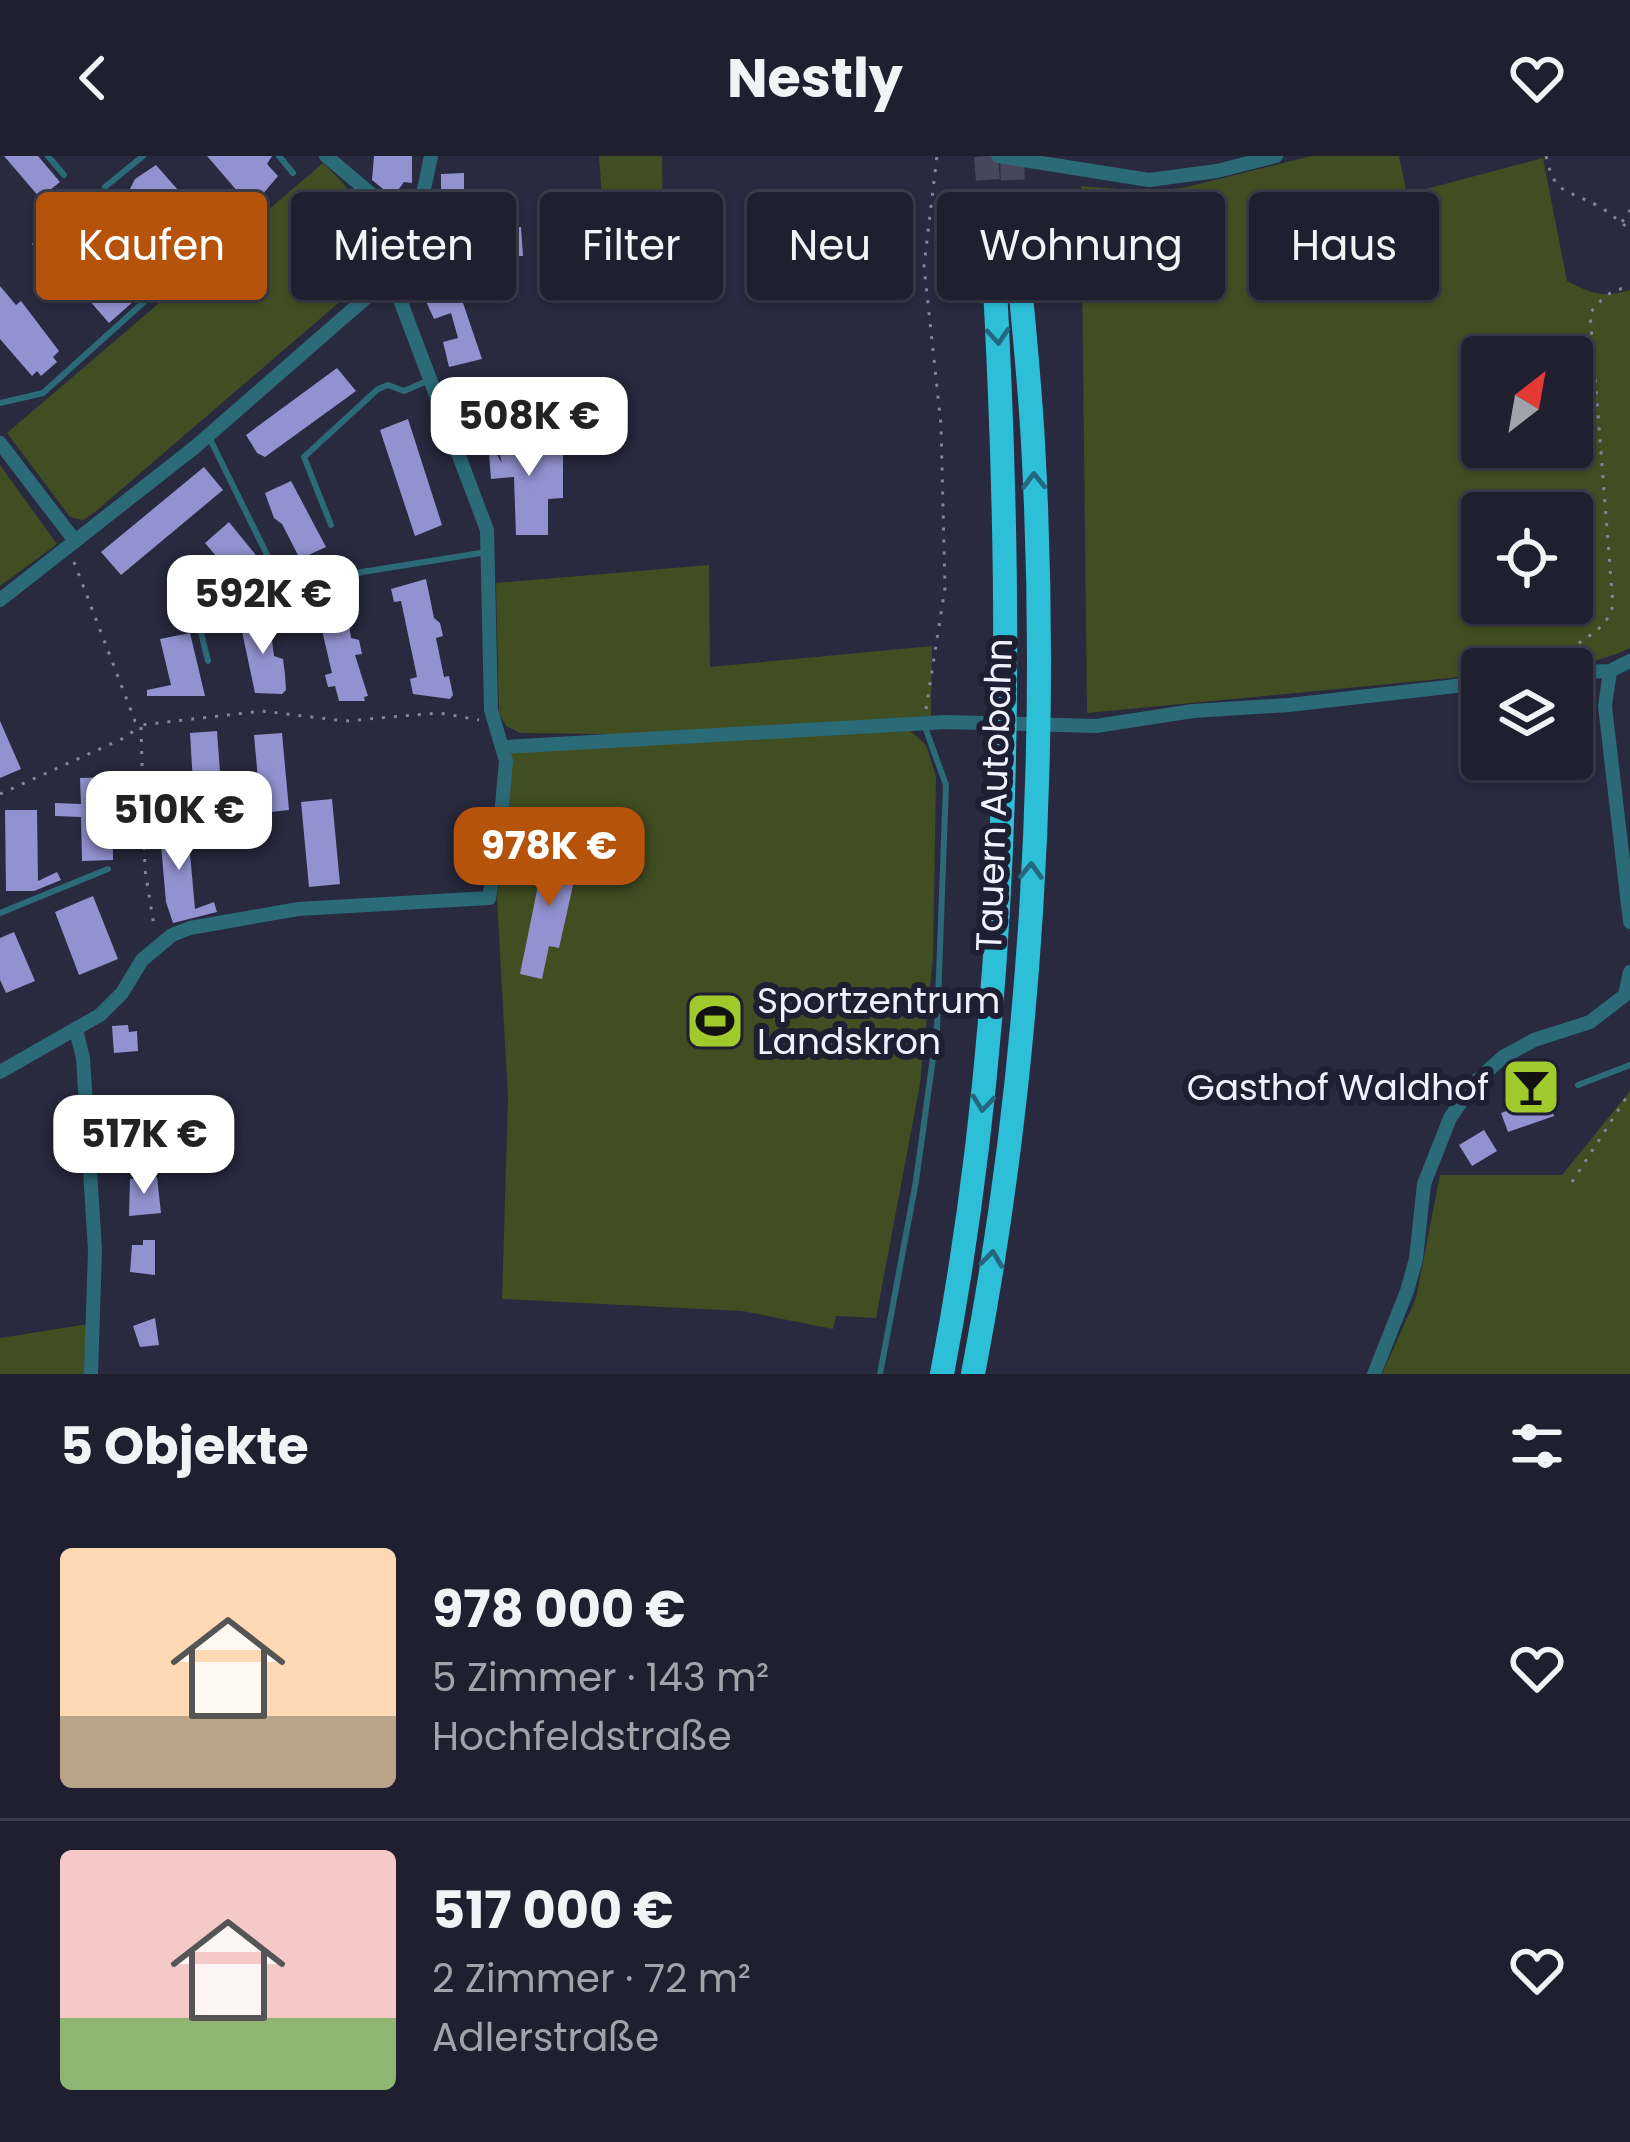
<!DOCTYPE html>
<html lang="de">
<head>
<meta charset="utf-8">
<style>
	body { margin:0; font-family:Poppins,sans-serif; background:#2c2c3b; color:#f1f3f6; height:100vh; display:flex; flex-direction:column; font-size:45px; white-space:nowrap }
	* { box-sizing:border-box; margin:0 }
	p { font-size:39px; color:#a1a2aa }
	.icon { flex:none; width:66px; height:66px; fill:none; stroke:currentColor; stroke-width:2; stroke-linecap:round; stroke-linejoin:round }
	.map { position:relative; height:1218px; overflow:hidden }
	.panel { display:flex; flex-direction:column; background:#1f1f2f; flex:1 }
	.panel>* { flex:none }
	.banner { position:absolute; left:36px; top:36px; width:1560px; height:108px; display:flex; gap:24px }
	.needle { width:78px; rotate:31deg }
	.controls { position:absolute; left:1461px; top:180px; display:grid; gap:24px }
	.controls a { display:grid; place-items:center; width:132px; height:132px; border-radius:12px; background:#1f1f2f; box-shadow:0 3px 9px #0004,0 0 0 3px #3c3d4b; font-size:60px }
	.price { position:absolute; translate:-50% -102px; padding:0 27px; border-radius:24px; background:#fff; color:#222; font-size:39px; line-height:78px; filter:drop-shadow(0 3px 6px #0008) }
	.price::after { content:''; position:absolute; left:50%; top:72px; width:36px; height:27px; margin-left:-18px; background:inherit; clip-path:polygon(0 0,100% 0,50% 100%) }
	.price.selected { background:#b45309; color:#fff }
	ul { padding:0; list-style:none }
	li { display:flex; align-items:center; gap:36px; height:300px; padding:0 60px }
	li+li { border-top:3px solid #3c3d4b }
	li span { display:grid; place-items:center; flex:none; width:336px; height:240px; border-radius:12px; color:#555 }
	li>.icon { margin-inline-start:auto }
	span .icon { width:144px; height:144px; fill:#fffc; stroke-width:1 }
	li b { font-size:51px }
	h2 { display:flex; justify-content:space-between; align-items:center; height:144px; padding:0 60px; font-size:51px }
	.tag { padding:0 42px; border-radius:12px; background:#1f1f2f; box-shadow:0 3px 9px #0004,0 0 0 3px #3c3d4b; font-size:42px; line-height:108px }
	.tag.selected { background:#b45309; color:#fff }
	header { display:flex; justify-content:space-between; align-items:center; height:156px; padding:0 60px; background:#1f1f2f; font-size:54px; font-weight:700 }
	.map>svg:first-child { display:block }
	.green { fill:#414e22; fill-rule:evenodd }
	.building { fill:#9292d0 }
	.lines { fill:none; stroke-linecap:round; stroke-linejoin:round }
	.motorway-tunnel { stroke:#47475c; stroke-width:24; stroke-dasharray:24 12; stroke-linecap:butt }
	.path { stroke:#848596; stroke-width:3; stroke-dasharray:3 9; stroke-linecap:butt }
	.service { stroke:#2b6b78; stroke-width:6 }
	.minor { stroke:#2b6b78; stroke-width:14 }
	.motorway { stroke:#2dbed8; stroke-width:24 }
	.oneway { stroke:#25677e }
	.labels { text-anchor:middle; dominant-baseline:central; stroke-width:12; stroke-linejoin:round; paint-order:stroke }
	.street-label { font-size:36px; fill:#f1f2fe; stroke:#1f1f34 }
	.poi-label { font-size:36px; fill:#f1f2fe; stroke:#1f1f34; text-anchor:start }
</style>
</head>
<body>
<header><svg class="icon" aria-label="back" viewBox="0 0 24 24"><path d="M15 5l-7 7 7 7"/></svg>Nestly<svg class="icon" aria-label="heart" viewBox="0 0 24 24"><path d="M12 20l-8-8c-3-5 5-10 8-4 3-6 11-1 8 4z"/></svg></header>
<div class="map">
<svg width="1630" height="1218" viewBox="0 0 1630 1218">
	<rect width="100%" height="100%" fill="#29293f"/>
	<path class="green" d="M 599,0 L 662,0 L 663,110 L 607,109 Z
		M 1311,0 L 1399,0 L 1407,38 L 1543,2 L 1567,125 C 1592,138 1603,142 1630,134 L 1630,492 C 1584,514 1532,513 1482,513 L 1482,519 L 1087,557 L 1081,30 L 1144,35 L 1183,32 ZM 1482,201 L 1572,201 L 1572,291 L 1482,291 ZM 1482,357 L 1572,357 L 1572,447 L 1482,447 Z
		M 323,7 C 357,39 375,66 377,114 L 95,356 L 83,364 L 70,361 L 7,277 Z
		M 0,309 L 57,388 L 0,430 Z
		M 709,409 L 710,511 L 932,490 L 931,560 L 682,579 L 520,577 L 506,570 L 499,557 L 496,427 Z
		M 908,573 L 926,589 L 936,621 L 933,801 L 920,928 L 876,1162 L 836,1160 L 833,1173 L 742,1155 L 502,1143 L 508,942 L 497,743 L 512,591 Z
		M 1630,935 L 1630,1218 L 1382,1218 L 1416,1142 L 1440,1019 L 1562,1019 Z
		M 88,1168 L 85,1218 L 0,1218 L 0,1182 Z"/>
	<path class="building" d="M 4,0 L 38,0 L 60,26 L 40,42 Z
		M 207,0 L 272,0 L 267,8 L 278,20 L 262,39 L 245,44 Z
		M 374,0 L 412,0 L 412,27 L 404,26 L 393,41 L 372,24 Z
		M 156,9 L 215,76 L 206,83 L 208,86 L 187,101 L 181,101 L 127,39 L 135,23 Z
		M 464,17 L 464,42 L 441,43 L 441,18 Z
		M 585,36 L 585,56 L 579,56 L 582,101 L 553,104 L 553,41 L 563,41 L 562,37 Z
		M 65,59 L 111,110 L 115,106 L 143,137 L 109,167 L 67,119 L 62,123 L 32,88 Z
		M 521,71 L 523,100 L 503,100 L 502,72 Z
		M 428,73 L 452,73 L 452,78 L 458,78 L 458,99 L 427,99 Z
		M 440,122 L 449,146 L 461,141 L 482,203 L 449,211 L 443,186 L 458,182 L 451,157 L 434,163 L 424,141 L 427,139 L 423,128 Z
		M 0,130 L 16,149 L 21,145 L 59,195 L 53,201 L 57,206 L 41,220 L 37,215 L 32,220 L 0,183 Z
		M 337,212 L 356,235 L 265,301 L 257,297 L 246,279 Z
		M 521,261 L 526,295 L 563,293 L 563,342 L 548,343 L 548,379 L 516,379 L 514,321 L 491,323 L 488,284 L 502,307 L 499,296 L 509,295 L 504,263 Z
		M 408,263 L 442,369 L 415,380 L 380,274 Z
		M 204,311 L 223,334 L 121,419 L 101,396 Z
		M 291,325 L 326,391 L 300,403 L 282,368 L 274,362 L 265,337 Z
		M 229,366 L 263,408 L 240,428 L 205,387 Z
		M 426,423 L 434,462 L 440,467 L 443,480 L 436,482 L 444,521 L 449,520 L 453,539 L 450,543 L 413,538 L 410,523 L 417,521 L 401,445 L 394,446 L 391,433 Z
		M 345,442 L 351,482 L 359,484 L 362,498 L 355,499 L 368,540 L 364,541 L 365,545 L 339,545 L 335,530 L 328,531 L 325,519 L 332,517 L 316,449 Z
		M 269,460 L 274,500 L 283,503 L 285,518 L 286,534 L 282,538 L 255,537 L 240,466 Z
		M 190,477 L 205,540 L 147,540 L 147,534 L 171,529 L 160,483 Z
		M 0,565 L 21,613 L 0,622 Z
		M 217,575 L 223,657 L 195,660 L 190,577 Z
		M 282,577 L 289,654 L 261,657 L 254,579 Z
		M 112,621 L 113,704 L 82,705 L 81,661 L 55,660 L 55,647 L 81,648 L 80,622 Z
		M 332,643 L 340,728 L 309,731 L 301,646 Z
		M 5,654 L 37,654 L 38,725 L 57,716 L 61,724 L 34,735 L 6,735 Z
		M 187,664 L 195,753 L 214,746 L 217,756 L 173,767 L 166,746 L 159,666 Z
		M 546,690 L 580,698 L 559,792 L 549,790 L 542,823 L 520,818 Z
		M 93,740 L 118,803 L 79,819 L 55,756 Z
		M 14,776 L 35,825 L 6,837 L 0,824 L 0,782 Z
		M 128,869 L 129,876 L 137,875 L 138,895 L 114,897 L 112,870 Z
		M 1535,905 L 1554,960 L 1508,976 L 1501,957 L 1523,949 L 1511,914 Z
		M 151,959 L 157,981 L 136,986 L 131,963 Z
		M 1484,974 L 1497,995 L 1472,1010 L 1459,989 Z
		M 157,1021 L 161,1057 L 129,1060 L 130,1023 Z
		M 143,1084 L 155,1084 L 155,1119 L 130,1116 L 132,1089 L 143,1089 Z
		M 155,1162 L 159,1189 L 140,1191 L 133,1170 Z"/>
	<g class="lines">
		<path class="motorway-tunnel" d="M 986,0 L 991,63
			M 1012,0 L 1014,61"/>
		<path class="path" d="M 1546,0 C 1555,41 1567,32 1598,50 C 1610,56 1619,66 1630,73
			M 1622,66 L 1630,54
			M 74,406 L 135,565 L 141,569 L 262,555 L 345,565 L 439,557 L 479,564
			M 1554,513 C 1568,484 1605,482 1613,449 L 1590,157 L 1606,139 L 1630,129
			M 926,553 L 945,432 L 941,269 L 924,110 L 937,0
			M 141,571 L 145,714 L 154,770
			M 0,638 L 124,582 L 139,571
			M 1572,1026 L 1630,936"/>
		<path class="service" d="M 48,0 L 64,19
			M 279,0 L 293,17
			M 105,31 L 143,0
			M 0,247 L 43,237 L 155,136 L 154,129 L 83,49
			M 210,283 L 275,415
			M 331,369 L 304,301 L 378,233 L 388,229 L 404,235 L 427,225
			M 208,505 L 199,468 L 207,457 L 362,416 L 487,396
			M 0,757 L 108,713
			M 1578,929 L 1630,909
			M 880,1218 L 916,1025 L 937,873 L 946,629 L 925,571"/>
		<path class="minor" d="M 998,0 L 1149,24 L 1217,15 L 1276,0
			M 0,287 L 75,385
			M 0,444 L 195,291 L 391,120 C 415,83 422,43 431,0
			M 1630,505 L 1610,515 L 1605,550 L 1630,766
			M 1572,516 L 1610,515
			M 505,591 L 946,566 L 1096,570 L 1193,555 L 1289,549 L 1482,527
			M 76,874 L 83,902 L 95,1094 L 91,1218
			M 0,916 L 100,859 L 122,837 L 142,804 L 172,779 L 190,772 L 298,753 L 489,742 L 499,683 L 506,605 L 491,554 L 487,374 L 391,120 L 389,53 L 326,0
			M 1374,1218 L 1407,1135 L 1416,1103 L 1424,1028 L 1450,962 L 1474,927 L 1503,901 L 1534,884 L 1590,866 L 1625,839 L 1630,816"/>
		<path class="motorway" d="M 942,1218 C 1015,837 1015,450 991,63
			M 973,1218 C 1031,917 1050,593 1033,287 C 1029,212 1020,136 1014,61"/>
	</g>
	<defs><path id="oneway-chevron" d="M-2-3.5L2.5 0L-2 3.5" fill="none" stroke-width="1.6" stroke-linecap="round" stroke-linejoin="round" transform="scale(3)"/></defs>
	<g class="oneway">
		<use href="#oneway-chevron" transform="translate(998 180) rotate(86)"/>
		<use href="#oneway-chevron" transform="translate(1034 325) rotate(-91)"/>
		<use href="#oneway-chevron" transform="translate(1031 715) rotate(-88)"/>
		<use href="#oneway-chevron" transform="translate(983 947) rotate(96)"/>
		<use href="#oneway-chevron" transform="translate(992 1103) rotate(-83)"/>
	</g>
	<defs>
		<g id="stadium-square" transform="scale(3)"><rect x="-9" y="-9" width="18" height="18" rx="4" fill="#a0c92b" stroke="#1f1f34"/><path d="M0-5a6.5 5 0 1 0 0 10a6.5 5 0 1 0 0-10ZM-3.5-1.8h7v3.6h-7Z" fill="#111"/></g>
		<g id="bar-square" transform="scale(3)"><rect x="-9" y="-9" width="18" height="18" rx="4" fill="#a0c92b" stroke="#1f1f34"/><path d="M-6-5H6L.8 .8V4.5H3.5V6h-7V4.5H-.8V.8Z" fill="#111"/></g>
	</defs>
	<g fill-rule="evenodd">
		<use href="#stadium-square" x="715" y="865"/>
		<use href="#bar-square" x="1531" y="931"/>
	</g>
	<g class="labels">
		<g class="street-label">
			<text transform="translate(994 639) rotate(-88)">Tauern Autobahn</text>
		</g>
		<g class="poi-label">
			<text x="757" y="844">Sportzentrum<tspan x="757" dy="41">Landskron</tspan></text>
			<text x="1489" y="931" text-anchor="end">Gasthof Waldhof</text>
		</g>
	</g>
</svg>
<div class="controls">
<a><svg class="needle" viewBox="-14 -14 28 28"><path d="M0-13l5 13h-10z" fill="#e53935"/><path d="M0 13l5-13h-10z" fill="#a1a2aa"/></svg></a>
<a><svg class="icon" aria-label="locate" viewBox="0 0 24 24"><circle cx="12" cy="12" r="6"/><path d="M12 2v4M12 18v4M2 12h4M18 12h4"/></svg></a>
<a><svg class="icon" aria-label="layers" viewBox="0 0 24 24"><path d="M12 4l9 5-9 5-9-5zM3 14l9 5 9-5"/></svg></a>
</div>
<b class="price" style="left:529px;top:323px">508K €</b>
<b class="price" style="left:263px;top:501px">592K €</b>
<b class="price" style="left:179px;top:717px">510K €</b>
<b class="price selected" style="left:549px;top:753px">978K €</b>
<b class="price" style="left:144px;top:1041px">517K €</b>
<div class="banner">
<a class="tag selected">Kaufen</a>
<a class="tag">Mieten</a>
<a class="tag">Filter</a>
<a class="tag">Neu</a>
<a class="tag">Wohnung</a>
<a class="tag">Haus</a>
</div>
</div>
<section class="panel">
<h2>5 Objekte<svg class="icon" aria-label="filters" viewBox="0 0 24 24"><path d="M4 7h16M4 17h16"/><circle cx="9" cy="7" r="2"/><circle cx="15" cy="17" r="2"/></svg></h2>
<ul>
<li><span style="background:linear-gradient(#ffd9b3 70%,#b9a48a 0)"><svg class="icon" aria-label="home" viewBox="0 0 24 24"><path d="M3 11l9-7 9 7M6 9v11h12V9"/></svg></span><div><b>978 000 €</b><p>5 Zimmer · 143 m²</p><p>Hochfeldstraße</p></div><svg class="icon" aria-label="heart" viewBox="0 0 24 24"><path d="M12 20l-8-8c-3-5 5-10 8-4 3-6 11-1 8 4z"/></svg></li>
<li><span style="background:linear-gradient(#f6c9c9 70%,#8fb573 0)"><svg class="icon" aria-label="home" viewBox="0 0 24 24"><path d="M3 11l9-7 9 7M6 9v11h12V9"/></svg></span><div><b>517 000 €</b><p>2 Zimmer · 72 m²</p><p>Adlerstraße</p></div><svg class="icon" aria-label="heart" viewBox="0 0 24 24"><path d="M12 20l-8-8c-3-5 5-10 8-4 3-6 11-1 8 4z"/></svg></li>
</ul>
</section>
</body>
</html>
